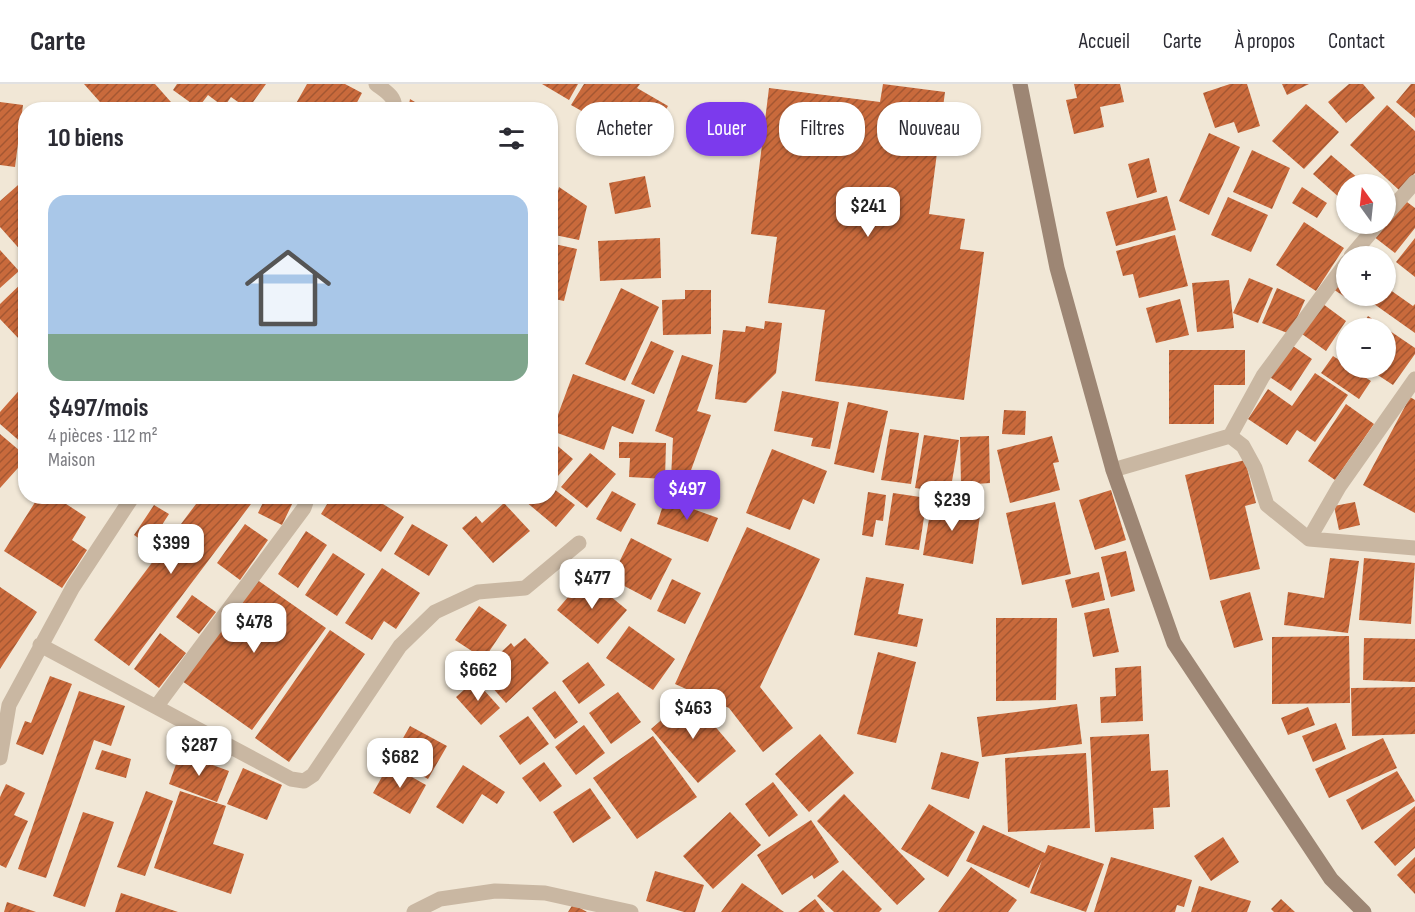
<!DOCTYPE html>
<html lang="fr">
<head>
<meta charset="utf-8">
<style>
	body { margin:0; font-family:"Sofia Sans Condensed",sans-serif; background:#f2f2f3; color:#2b2b33; height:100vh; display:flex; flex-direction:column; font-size:22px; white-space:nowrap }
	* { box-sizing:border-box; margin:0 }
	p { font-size:20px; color:#7c7c81 }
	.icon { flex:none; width:33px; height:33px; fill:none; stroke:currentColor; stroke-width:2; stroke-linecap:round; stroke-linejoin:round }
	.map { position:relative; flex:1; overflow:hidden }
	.drawer { position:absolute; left:18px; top:18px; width:540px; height:402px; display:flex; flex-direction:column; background:#fff; border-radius:24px; box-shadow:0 2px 4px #0004 }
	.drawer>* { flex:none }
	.hud { position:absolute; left:576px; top:18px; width:570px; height:54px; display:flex; gap:12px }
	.needle { width:39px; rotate:345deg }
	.buttons { position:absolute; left:1336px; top:90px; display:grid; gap:12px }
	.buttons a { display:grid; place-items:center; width:60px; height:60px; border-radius:50%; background:#fff; box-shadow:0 2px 4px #0004; font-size:30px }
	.price { position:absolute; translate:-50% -51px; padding:0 14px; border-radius:12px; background:#fff; color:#222; font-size:20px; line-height:39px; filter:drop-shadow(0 2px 3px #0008) }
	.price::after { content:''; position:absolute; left:50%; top:36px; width:18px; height:14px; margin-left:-9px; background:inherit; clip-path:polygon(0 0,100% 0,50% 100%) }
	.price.on { background:#7c3aed; color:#fff }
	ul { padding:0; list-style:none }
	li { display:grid; align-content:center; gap:12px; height:318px; padding:0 30px }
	li span { display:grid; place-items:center; height:186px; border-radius:18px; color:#555 }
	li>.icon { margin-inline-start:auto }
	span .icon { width:108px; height:108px; fill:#fffc; stroke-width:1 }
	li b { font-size:26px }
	h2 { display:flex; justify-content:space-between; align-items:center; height:72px; padding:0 30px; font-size:26px }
	.chip { padding:0 21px; border-radius:24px; background:#fff; box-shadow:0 2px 4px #0004; font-size:21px; line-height:54px }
	.chip.on { background:#7c3aed; color:#fff }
	header { display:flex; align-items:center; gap:36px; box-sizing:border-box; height:84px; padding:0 30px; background:#fff; border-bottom:2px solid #e1e1e2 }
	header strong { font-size:28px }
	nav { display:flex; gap:33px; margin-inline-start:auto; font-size:21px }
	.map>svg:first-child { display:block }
	.building { fill:url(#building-hatch) }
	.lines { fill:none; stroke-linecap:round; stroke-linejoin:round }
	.street { stroke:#c9b7a2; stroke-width:15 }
	.secondary { stroke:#9d8674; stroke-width:15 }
</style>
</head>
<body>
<header>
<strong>Carte</strong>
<nav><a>Accueil</a><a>Carte</a><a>À propos</a><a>Contact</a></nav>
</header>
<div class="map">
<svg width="1415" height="828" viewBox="0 0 1415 828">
	<defs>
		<pattern id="building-hatch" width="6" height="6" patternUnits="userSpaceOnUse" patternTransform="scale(1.5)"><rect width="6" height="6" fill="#c96a3c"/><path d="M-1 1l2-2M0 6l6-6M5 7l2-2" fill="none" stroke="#a45732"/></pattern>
	</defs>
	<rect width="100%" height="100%" fill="#f1e7d6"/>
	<path class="building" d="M 84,0 L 155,0 L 178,26 L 107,26 Z
		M 177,0 L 266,0 L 248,25 L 231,13 L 224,23 L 208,11 L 198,24 L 173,6 Z
		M 307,0 L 345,0 L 362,9 L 353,26 L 298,26 L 294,23 Z
		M 542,0 L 578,0 L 569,16 Z
		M 584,0 L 640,0 L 637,4 L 668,22 L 642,66 L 622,55 L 624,51 L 571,21 Z
		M 883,0 L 945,8 L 929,130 L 965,135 L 960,165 L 984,168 L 964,316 L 815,297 L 825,226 L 768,219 L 777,153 L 751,150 L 769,4 L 880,18 Z
		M 1074,0 L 1120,0 L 1124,18 L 1100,23 L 1104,43 L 1074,50 L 1066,16 L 1077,14 Z
		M 1230,0 L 1247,0 L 1260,42 L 1238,49 L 1234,38 L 1215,44 L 1203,9 Z
		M 1282,0 L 1309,0 L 1287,11 Z
		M 1349,0 L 1363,0 L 1375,14 L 1346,39 L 1328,18 Z
		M 1411,0 L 1415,0 L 1415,34 L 1396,18 Z
		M 410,15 L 428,26 L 408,26 Z
		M 0,18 L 23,21 L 15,83 L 0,81 Z
		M 1306,20 L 1339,48 L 1304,85 L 1272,57 Z
		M 1387,21 L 1415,47 L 1415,89 L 1399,106 L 1350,61 Z
		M 1209,49 L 1240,63 L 1209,131 L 1179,117 Z
		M 1252,66 L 1290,84 L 1272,125 L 1233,108 Z
		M 1331,71 L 1359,95 L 1354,100 L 1347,100 L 1347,108 L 1341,115 L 1313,90 Z
		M 1149,74 L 1157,108 L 1137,114 L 1128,80 Z
		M 645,92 L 651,123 L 615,130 L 609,99 Z
		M 26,94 L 26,168 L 24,170 L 0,143 L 0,117 Z
		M 559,103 L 587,122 L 579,156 L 550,150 L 550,138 Z
		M 1302,103 L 1327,119 L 1317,134 L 1292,119 Z
		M 1167,112 L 1176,146 L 1116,162 L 1106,128 Z
		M 1228,113 L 1268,131 L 1251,168 L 1211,151 Z
		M 1403,115 L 1415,124 L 1415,144 L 1395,169 L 1373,152 L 1383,140 L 1386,140 L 1386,136 Z
		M 1304,138 L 1344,164 L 1316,207 L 1276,181 Z
		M 1175,151 L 1188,202 L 1139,214 L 1133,190 L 1123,192 L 1116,167 Z
		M 660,154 L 661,194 L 600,197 L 598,157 Z
		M 1415,154 L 1415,193 L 1396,178 Z
		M 550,159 L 577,165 L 564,217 L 550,214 Z
		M 0,166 L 19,187 L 0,204 Z
		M 1347,187 L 1347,212 L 1355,212 L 1351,217 L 1333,205 Z
		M 1249,194 L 1273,204 L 1258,239 L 1233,229 Z
		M 26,195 L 26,248 L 19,255 L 0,235 L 0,220 Z
		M 1229,196 L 1234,244 L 1197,248 L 1192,199 Z
		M 1386,203 L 1413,222 L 1415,220 L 1415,249 L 1367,215 L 1369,212 L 1386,212 Z
		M 621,204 L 659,223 L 625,297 L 585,280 Z
		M 1277,204 L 1305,216 L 1290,250 L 1262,239 Z
		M 685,206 L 711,206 L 711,250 L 663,251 L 662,216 L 685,215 Z
		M 1180,215 L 1189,251 L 1156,259 L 1146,224 Z
		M 1323,220 L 1346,237 L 1326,267 L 1302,250 Z
		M 1368,232 L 1415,264 L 1415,270 L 1393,301 L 1367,284 L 1386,284 L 1386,244 L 1360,244 Z
		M 765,237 L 782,239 L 776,289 L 746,319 L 715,315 L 723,246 L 745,248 L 746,242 L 764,245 Z
		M 651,257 L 674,267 L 654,310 L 631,300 Z
		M 1290,260 L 1312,275 L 1291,307 L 1268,292 Z
		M 1169,266 L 1245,266 L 1245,301 L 1214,301 L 1214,340 L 1169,340 Z
		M 682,271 L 713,281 L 697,327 L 711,331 L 686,400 L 671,394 L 673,354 L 655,347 Z
		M 1333,272 L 1347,281 L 1347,284 L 1350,284 L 1371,297 L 1359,315 L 1321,289 Z
		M 1315,289 L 1348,311 L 1315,358 L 1297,346 L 1287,361 L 1248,335 L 1268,305 L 1292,322 Z
		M 573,290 L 645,316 L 633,350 L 612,342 L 604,366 L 552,347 Z
		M 24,301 L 26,303 L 26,358 L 23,360 L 0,340 L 0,328 Z
		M 782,307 L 839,318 L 830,365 L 811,362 L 813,354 L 774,347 Z
		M 1410,313 L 1415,316 L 1415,429 L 1363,401 Z
		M 848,318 L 888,327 L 874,389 L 834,380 Z
		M 1346,320 L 1374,340 L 1335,396 L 1308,377 Z
		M 1004,326 L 1026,327 L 1025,351 L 1002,350 Z
		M 890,345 L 919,349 L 911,400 L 881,396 Z
		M 0,350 L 26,372 L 26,375 L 0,404 Z
		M 924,351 L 959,356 L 950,409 L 915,404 Z
		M 989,352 L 990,399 L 961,401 L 960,353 Z
		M 1052,352 L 1059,378 L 1053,379 L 1060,406 L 1010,419 L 997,366 Z
		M 553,358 L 573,375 L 550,401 L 550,361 Z
		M 619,358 L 666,359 L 665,395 L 629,393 L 630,374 L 619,374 Z
		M 772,365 L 827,387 L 814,420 L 803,415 L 790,446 L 746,429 Z
		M 590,369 L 616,390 L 587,424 L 561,403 Z
		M 1245,376 L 1256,419 L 1245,422 L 1260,485 L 1210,496 L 1185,391 Z
		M 550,402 L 575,421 L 556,443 L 519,412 L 550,412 Z
		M 1111,406 L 1126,456 L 1095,466 L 1079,416 Z
		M 612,407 L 636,420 L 621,448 L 596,435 Z
		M 868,408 L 886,411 L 883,437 L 876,436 L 873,453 L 862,451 Z
		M 893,409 L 927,414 L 919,466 L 885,461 Z
		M 39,412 L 54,412 L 86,433 L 72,456 L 87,466 L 62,504 L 4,467 Z
		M 202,412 L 257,412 L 129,582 L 94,556 Z
		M 266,412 L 296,412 L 282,441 L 258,429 Z
		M 332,412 L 370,412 L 404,433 L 381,468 L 321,430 Z
		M 665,415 L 718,434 L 708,458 L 657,440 Z
		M 932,417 L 981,425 L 973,480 L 923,471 Z
		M 1055,418 L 1071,490 L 1022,501 L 1006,429 Z
		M 1355,418 L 1360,441 L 1339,446 L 1334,422 Z
		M 504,419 L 530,447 L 493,479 L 462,444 L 476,432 L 482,439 Z
		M 154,421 L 169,430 L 149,461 L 134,451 Z
		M 245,440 L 268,456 L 240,496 L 217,479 Z
		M 412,440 L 448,461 L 429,492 L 394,470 Z
		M 747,443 L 820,475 L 760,603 L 793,644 L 763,668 L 729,624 L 675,600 Z
		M 306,447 L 327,461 L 298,504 L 278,490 Z
		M 631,454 L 672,475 L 651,516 L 611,495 Z
		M 1126,467 L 1135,507 L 1111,513 L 1101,473 Z
		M 333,469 L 365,490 L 337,532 L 305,511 Z
		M 1330,474 L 1359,477 L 1348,549 L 1284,541 L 1288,508 L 1324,514 Z
		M 1364,474 L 1415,479 L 1411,540 L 1359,536 Z
		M 382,484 L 420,509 L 396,545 L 384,537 L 372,556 L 345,539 Z
		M 1099,488 L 1105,516 L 1072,524 L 1065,496 Z
		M 586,492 L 627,526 L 598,560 L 557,526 Z
		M 866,493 L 904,500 L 898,530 L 923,535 L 917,563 L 854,551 Z
		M 256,495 L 326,544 L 252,646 L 182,597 Z
		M 672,495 L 701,509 L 685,540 L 657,527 Z
		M 0,503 L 37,528 L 0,585 Z
		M 1250,508 L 1263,556 L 1234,564 L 1220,517 Z
		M 192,511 L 216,528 L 199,550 L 176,533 Z
		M 479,522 L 507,541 L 484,575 L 455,556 Z
		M 1109,524 L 1119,568 L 1093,573 L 1084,529 Z
		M 996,534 L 1057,534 L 1056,616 L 996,617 Z
		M 629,542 L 675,575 L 653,606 L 606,574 Z
		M 330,546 L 365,570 L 289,678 L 255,654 Z
		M 160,549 L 186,569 L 159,604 L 134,585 Z
		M 1349,552 L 1350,619 L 1272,620 L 1272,553 Z
		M 525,554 L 549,579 L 506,619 L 482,592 L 494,582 L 490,578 L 511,559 L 514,563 Z
		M 1364,554 L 1415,555 L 1415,598 L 1363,596 Z
		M 878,568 L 916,578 L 896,659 L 857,650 Z
		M 588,578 L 605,601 L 579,620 L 562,597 Z
		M 1141,582 L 1143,637 L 1101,639 L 1100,613 L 1116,612 L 1115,584 Z
		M 50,592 L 72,600 L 43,671 L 16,660 L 25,637 L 31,639 Z
		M 475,596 L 500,624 L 481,641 L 456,613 Z
		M 1415,603 L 1415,650 L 1352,652 L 1351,604 Z
		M 79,607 L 125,622 L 111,662 L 94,656 L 46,794 L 18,785 Z
		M 555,607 L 578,638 L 555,655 L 532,624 Z
		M 618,608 L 641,638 L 611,660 L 589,629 Z
		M 689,612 L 736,667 L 698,699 L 651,645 Z
		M 1077,620 L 1082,660 L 982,673 L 977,633 Z
		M 1308,623 L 1315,641 L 1288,651 L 1281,634 Z
		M 528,632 L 549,660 L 520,681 L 499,652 Z
		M 1336,639 L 1346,665 L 1313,678 L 1302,652 Z
		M 584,641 L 605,669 L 576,691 L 555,663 Z
		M 410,642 L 447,662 L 428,695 L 391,675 Z
		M 820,650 L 854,689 L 809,728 L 775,690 Z
		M 1149,650 L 1151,687 L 1168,686 L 1170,723 L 1153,724 L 1154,745 L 1095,748 L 1090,653 Z
		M 653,652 L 697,713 L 637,755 L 593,694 Z
		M 1383,654 L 1397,684 L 1329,714 L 1315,685 Z
		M 102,666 L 131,675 L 126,694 L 95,685 Z
		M 941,668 L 979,678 L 969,715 L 931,705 Z
		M 180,669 L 229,687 L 217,718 L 169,700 Z
		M 1086,669 L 1090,744 L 1008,748 L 1005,674 Z
		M 544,678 L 562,702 L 540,718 L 522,694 Z
		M 389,680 L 426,701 L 410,730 L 373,709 Z
		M 463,681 L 505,708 L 497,720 L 482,710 L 463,740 L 436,723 Z
		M 243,684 L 282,701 L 267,736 L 227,720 Z
		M 1397,687 L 1415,717 L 1362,746 L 1346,716 Z
		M 773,698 L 798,731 L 769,753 L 745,720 Z
		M 6,700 L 25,709 L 14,731 L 28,737 L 6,784 L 0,781 L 0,713 Z
		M 590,704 L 611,734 L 573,759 L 553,728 Z
		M 146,707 L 173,717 L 145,792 L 117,783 Z
		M 180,707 L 226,722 L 213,760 L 244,770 L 231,810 L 154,784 Z
		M 844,710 L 925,795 L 897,821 L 817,737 Z
		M 929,720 L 975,748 L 948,793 L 901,765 Z
		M 1415,722 L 1415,764 L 1395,782 L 1374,758 Z
		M 83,728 L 114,738 L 85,823 L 53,812 Z
		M 730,728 L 761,761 L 713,805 L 683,772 Z
		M 811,736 L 839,778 L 814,795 L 812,791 L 782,811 L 757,771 Z
		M 983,741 L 1045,769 L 1048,761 L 1104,780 L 1086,828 L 1030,809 L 1042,776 L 1029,804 L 966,777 Z
		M 1223,753 L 1239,778 L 1211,797 L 1194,772 Z
		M 1111,773 L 1192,796 L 1184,823 L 1177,821 L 1175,828 L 1094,828 Z
		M 1415,773 L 1415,810 L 1397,791 Z
		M 971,783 L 1017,816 L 1008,828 L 938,828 Z
		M 843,786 L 882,825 L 879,828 L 834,828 L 817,812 Z
		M 655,787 L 704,801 L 695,828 L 684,828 L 646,817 Z
		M 742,799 L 784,828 L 721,828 Z
		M 1199,802 L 1251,817 L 1247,828 L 1191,828 Z
		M 121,809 L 178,828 L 115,828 Z
		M 815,815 L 825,828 L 798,828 Z
		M 1281,815 L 1295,828 L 1274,828 L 1271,825 Z
		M 7,818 L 36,828 L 4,828 Z
		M 573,820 L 587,828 L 568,828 Z"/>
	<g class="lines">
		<path class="street" d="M 376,0 C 385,7 397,13 394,26
			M 1386,131 L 1415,98
			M 1351,172 L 1378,140
			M 1230,352 L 1263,292 L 1347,178
			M 1113,386 L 1230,352 L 1243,362 L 1255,384 L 1267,421 L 1309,455 L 1415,464
			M 1309,455 L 1339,403 L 1415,295
			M 40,561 L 291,695 L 304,697 L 313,691 L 400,562 L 435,528 L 478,508 L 525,504 L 579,459
			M 156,623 L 304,424 L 308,412
			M 0,674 L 9,621 L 73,503 L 133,412
			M 414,828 L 440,815 L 495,807 L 545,809 L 631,828"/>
		<path class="secondary" d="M 1020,0 L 1057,184 L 1113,386 L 1174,559 L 1331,795 L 1364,828"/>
	</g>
</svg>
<div class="buttons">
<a><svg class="needle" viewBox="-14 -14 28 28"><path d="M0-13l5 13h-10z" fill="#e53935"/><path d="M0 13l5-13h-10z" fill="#7c7c81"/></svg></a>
<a>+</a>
<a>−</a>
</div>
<b class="price" style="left:868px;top:154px">$241</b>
<b class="price on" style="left:687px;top:437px">$497</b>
<b class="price" style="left:952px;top:448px">$239</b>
<b class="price" style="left:171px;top:491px">$399</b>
<b class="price" style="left:592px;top:526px">$477</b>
<b class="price" style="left:254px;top:570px">$478</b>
<b class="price" style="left:478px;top:618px">$662</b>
<b class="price" style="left:693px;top:656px">$463</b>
<b class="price" style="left:199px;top:693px">$287</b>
<b class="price" style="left:400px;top:705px">$682</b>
<div class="hud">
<a class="chip">Acheter</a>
<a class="chip on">Louer</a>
<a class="chip">Filtres</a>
<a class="chip">Nouveau</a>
</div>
<section class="drawer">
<h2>10 biens<svg class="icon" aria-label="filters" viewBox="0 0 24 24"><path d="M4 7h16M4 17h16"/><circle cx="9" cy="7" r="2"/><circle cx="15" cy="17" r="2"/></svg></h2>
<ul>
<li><span style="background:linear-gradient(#a9c7e8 75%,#7fa58c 0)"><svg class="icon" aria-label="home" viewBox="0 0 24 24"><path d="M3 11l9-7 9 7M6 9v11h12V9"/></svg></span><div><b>$497/mois</b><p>4 pièces · 112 m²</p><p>Maison</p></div></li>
</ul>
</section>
</div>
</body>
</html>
